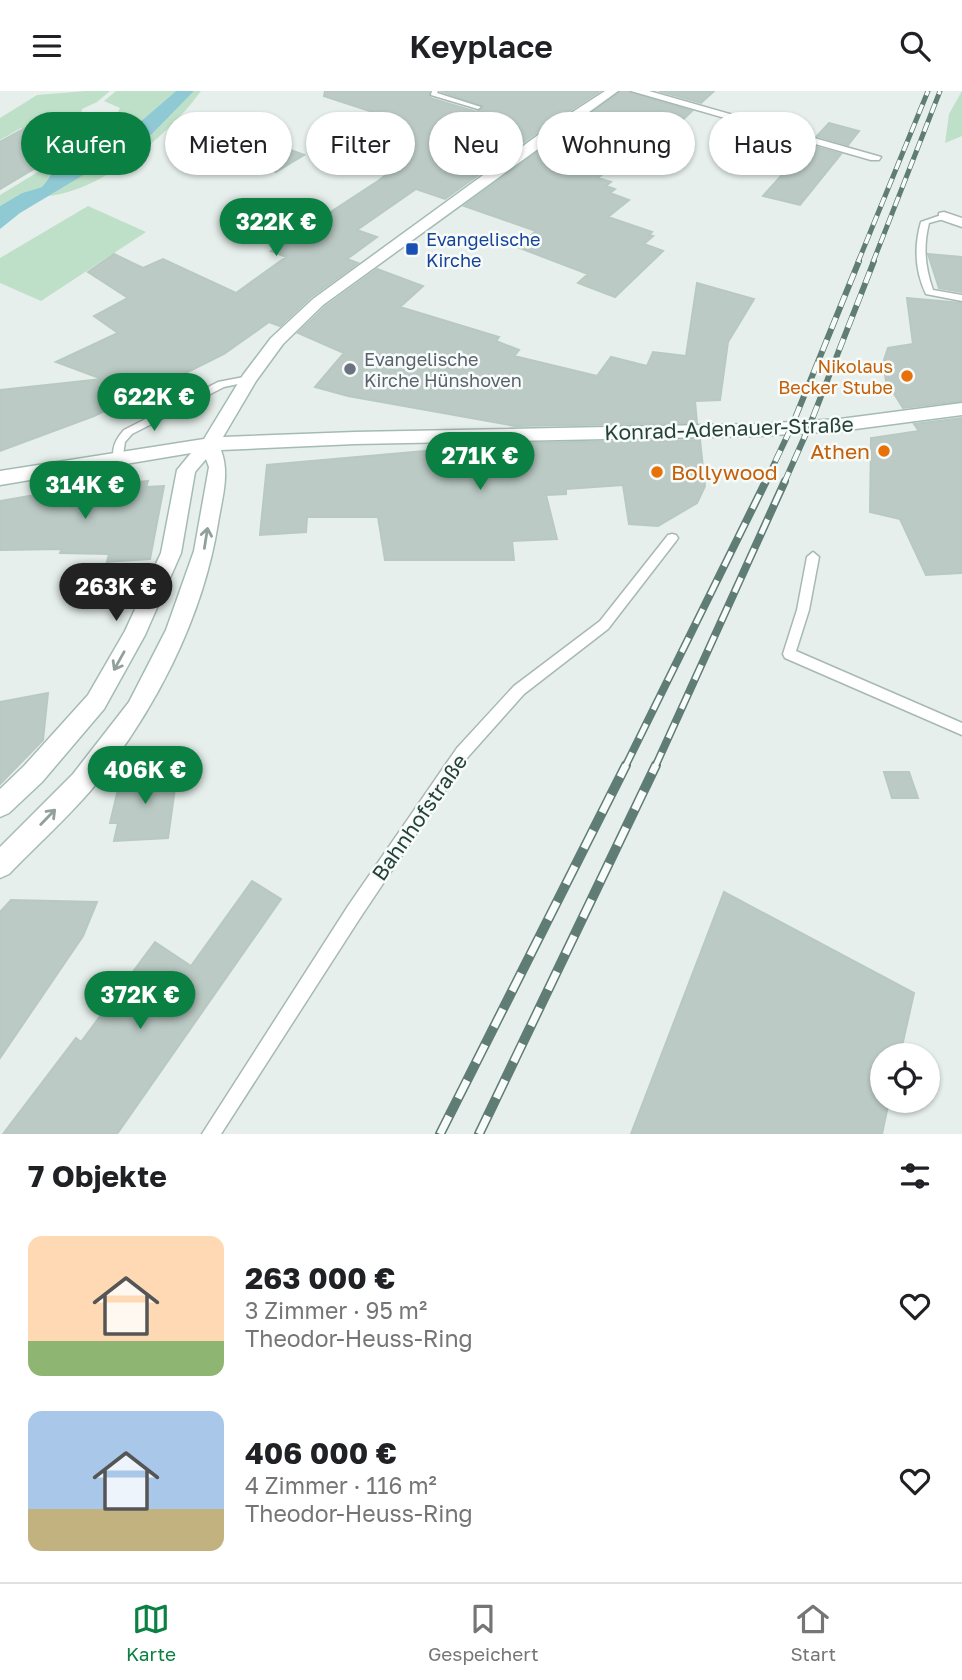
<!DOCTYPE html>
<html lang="de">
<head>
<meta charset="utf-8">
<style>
	body { margin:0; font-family:"Golos Text",sans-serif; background:#f2f2f2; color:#202124; height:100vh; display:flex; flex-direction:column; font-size:26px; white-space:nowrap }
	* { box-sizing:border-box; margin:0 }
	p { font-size:23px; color:#757577 }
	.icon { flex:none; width:38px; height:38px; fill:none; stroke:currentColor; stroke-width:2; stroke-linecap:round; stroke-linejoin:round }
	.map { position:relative; height:1043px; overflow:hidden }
	.side { display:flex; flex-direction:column; background:#fff; flex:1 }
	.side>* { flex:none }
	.hud { position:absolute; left:21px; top:21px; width:920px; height:63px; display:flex; gap:14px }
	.controls { position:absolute; left:870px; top:952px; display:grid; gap:14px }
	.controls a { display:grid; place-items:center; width:70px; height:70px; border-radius:50%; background:#fff; box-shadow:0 2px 5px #0004; font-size:35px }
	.price { position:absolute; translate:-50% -60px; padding:0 16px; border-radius:24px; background:#0b8043; color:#fff; font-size:23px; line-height:46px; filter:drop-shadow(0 2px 4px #0008) }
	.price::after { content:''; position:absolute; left:50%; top:42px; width:21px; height:16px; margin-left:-10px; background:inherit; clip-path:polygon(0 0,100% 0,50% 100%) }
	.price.current { background:#222; color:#fff }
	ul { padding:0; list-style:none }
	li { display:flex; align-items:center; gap:21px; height:175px; padding:0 28px }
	li span { display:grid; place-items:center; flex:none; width:196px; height:140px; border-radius:14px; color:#555 }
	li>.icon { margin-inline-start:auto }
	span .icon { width:84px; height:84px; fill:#fffc; stroke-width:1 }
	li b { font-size:30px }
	h2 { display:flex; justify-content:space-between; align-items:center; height:84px; padding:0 28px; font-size:30px }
	.pill { padding:0 24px; border-radius:32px; background:#fff; box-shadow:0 2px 5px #0004; font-size:24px; line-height:63px }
	.pill.current { background:#0b8043; color:#fff }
	header { display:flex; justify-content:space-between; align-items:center; height:91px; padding:0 28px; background:#fff; font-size:32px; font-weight:600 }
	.tabs { display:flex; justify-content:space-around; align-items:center; height:98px; border-top:2px solid #e0e0e0; background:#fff; font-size:19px; color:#757577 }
	.tabs a { display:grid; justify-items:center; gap:4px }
	.tabs .current { color:#0b8043 }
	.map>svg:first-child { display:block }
	.green { fill:#bfe0c8 }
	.water { fill:#8ec9d4 }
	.building { fill:#bbcac4; stroke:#b8c9c2; stroke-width:2 }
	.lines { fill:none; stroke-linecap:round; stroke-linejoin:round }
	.lane-casing { stroke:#a8b8b2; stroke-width:3 }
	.street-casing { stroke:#a8b8b2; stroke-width:3 }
	.secondary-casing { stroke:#a4bbb3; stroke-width:3 }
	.lane { fill:#fff; fill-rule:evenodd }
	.street { fill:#fff; fill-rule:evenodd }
	.secondary { fill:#fff; fill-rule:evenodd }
	.rail-far3-casing { stroke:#5f7d75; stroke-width:5 }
	.rail-far2-casing { stroke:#5f7d75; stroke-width:6 }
	.rail-far1-casing { stroke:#5f7d75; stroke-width:8 }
	.rail-casing { stroke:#5f7d75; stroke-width:10 }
	.rail-far3 { stroke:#f7fbf9; stroke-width:3.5; stroke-dasharray:10; stroke-linecap:butt }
	.rail-far2 { stroke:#f7fbf9; stroke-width:4.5; stroke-dasharray:12; stroke-linecap:butt }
	.rail-far1 { stroke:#f7fbf9; stroke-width:5; stroke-dasharray:16; stroke-linecap:butt }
	.rail { stroke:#f7fbf9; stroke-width:7; stroke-dasharray:20; stroke-linecap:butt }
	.oneway { stroke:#92a09c }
	.transit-dot { fill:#1a4fb4; stroke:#f7fbf9; stroke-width:2.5 }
	.worship-dot { fill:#6b7280; stroke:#f7fbf9; stroke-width:2.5 }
	.food-dot { fill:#e8710a; stroke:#f7fbf9; stroke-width:2.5 }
	.labels { text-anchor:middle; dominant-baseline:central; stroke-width:5; stroke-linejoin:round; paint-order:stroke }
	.far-transit-label { font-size:18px; fill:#164399; stroke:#f7fbf9; text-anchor:start }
	.far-worship-label { font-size:18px; fill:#5b616d; stroke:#f7fbf9; text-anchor:start }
	.far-food-label { font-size:18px; fill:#c56008; stroke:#f7fbf9; text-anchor:end }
	.street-label { font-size:21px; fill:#24423a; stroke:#f7fbf9 }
	.food-label { font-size:21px; fill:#c56008; stroke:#f7fbf9; text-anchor:end }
</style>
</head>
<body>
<header><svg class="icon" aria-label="menu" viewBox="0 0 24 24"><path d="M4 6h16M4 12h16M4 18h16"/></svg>Keyplace<svg class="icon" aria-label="search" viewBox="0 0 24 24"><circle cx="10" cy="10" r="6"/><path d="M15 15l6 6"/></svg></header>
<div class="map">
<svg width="962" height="1043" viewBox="0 0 962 1043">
	<rect width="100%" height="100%" fill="#e6efeb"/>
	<path class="green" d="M 86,0 L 110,0 L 97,11 L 82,18 L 80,30 L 69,34 C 91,43 110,42 120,17 L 104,10 L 116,0 L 176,0 L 117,51 L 74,77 L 49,86 L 42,96 L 22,102 L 0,115 L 0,104 L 84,53 L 21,37 L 0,49 L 0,27 L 37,4 Z
		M 194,0 L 201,0 C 170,43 102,100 48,105 L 152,43 Z
		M 962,0 L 962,45 L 945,52 L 949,23 Z
		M 88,115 L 146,141 L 41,210 L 0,192 L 0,167 Z"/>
	<path class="water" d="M 176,0 L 194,0 L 152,43 L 20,122 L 0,138 L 0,115 L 22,102 L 42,96 L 51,84 L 74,77 L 82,63 L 117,51 Z"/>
	<path class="building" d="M 325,0 L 429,0 L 430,7 L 477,21 L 483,15 L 440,0 L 600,0 L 543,37 L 445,108 L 416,98 L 357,139 L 377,146 L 347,168 L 358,172 L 311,206 L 280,235 L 269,231 L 224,263 L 160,295 L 158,294 L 94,325 L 0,360 L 0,299 L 102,288 L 56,271 L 118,242 L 94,225 L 128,207 L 88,181 L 114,163 L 143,177 L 163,168 L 236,202 L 286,166 L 271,160 L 378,90 L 415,61 L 358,42 L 385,25 L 324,5 Z
		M 621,0 L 628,0 L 692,20 L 669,42 L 654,38 L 598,87 L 611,91 L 606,95 L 615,98 L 610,102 L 629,109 L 608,126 L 652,141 L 649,144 L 653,145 L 644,153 L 663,160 L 615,206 L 578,192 L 588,183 L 517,156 L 536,140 L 464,115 Z
		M 659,0 L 714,0 L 701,12 Z
		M 201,27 L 259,47 L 304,64 L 276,81 L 235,66 L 229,69 L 174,49 Z
		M 829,32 L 859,40 L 848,54 L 817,45 Z
		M 25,37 L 77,52 L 0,98 L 0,51 Z
		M 809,54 L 841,63 L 800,114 L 763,105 Z
		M 928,163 L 962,166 L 962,201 L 939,197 Z
		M 377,178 L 423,195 L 400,216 L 499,246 L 496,250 L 519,259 L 514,265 L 597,285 L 611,266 L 647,275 L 653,261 L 686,265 L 697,192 L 754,208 L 728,251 L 720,309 L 695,310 L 697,332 L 515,335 L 348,305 L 315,296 L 344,262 L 298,242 L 325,216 Z
		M 907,207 L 962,212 L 962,310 L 903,317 L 886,290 L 883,272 L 888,257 L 913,253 Z
		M 962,327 L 962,482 L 926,484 L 900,428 L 870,421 L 871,347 L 919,340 L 914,333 Z
		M 700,349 L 705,395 L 697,412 L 658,435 L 629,433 L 623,394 L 566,398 L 566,403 L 546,404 L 557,448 L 512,450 L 514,469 L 385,469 L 378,426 L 307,426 L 306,441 L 260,444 L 267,374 L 516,352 Z
		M 148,390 L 146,396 L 164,395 L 150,468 L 107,471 L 109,463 L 60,462 L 62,458 L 0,459 L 0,410 L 70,398 Z
		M 48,602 L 43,649 L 0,693 L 0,611 Z
		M 178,676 L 168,747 L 114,750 L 118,732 L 110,732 L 120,690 L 148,688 L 151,678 Z
		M 884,681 L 909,681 L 918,707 L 892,707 Z
		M 252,790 L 281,808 L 117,1043 L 3,1043 L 76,947 L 81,951 L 155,851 L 191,875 Z
		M 724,801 L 914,902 L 900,964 L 882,964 L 882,1010 L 889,1010 L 882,1043 L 631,1043 Z
		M 11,809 L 97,811 L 83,845 L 0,967 L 0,821 Z"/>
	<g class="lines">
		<g class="lane-casing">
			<path id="lane" d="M 432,0 L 438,0 L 437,2 L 481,16 L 478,18 L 431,4 Z
				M 944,123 L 947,123 L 947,127 L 929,132 C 923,156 925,176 933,199 L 962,204 L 962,210 L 926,203 C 915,180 914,155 921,131 Z
				M 249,285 L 254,288 L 252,290 L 224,296 L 132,343 L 125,351 L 122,370 L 114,370 C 111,357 116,348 124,339 L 218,291 Z
				M 672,443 L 676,444 L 678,447 L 676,450 L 608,538 L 524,603 L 467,667 L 360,827 L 221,1043 L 202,1043 L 348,815 L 457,657 L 514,595 L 600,530 L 668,444 Z
				M 813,461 L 819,466 L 809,519 L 796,560 L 962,632 L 962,644 L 785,567 L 783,563 L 797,519 L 807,466 Z"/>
		</g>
		<g class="street-casing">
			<path id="street" d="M 631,0 L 649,0 L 881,66 L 879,69 L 871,69 Z
				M 944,121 L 962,127 L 962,136 L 939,128 L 939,122 Z"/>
		</g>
		<g class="secondary-casing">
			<path id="secondary" d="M 605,0 L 618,0 L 323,214 L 283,253 L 256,290 L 223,346 L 355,341 L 758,333 L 840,328 L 962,312 L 962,324 L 840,340 L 758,345 L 355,353 L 221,359 C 230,383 222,407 218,432 C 203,528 153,624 91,699 C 66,728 36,755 9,783 L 0,787 L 0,756 L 73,683 L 129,611 L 166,539 L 194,460 L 209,376 L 206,368 L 195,381 L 181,462 L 145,544 L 104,618 L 42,691 L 9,722 L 0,726 L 0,698 L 24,675 L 88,604 L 125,540 L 161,462 L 177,379 L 191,362 L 0,394 L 0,380 L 204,348 L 243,284 L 271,247 L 313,208 L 545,39 Z"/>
		</g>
		<use href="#lane" class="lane"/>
		<use href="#street" class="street"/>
		<use href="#secondary" class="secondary"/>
		<g class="rail-far3-casing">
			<path id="rail-far3" d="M 858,171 L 928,0
				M 873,171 L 940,0"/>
		</g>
		<g class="rail-far2-casing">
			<path id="rail-far2" d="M 765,392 L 791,337 L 859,170
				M 784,392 L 809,336 L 874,170"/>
		</g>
		<g class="rail-far1-casing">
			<path id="rail-far1" d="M 625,676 L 766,390
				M 655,676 L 785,390"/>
		</g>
		<g class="rail-casing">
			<path id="rail" d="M 440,1043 L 626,674
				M 479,1043 L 656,674"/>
		</g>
		<use href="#rail-far3" class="rail-far3"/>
		<use href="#rail-far2" class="rail-far2"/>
		<use href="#rail-far1" class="rail-far1"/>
		<use href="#rail" class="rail"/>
	</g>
	<defs><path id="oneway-shaft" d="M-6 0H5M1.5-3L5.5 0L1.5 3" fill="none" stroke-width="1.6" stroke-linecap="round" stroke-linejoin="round" transform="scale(1.75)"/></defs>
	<g class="oneway">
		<use href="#oneway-shaft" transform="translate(206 447) rotate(-81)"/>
		<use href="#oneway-shaft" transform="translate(119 570) rotate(119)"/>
		<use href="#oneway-shaft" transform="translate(48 726) rotate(-46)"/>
	</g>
	<rect class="transit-dot" x="405" y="151" width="14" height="14" rx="3.5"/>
	<circle class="worship-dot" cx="350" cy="278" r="7"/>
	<g class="food-dot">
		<circle cx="907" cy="285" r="7"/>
		<circle cx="884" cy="360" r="7"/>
		<circle cx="657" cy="381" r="7"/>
	</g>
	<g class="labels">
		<g class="far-transit-label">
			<text x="426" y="148">Evangelische<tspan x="426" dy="21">Kirche</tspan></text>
		</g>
		<g class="far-worship-label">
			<text x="364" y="268">Evangelische<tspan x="364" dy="21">Kirche Hünshoven</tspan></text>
		</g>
		<g class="far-food-label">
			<text x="893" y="275">Nikolaus<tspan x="893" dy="21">Becker Stube</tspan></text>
		</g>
		<g class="street-label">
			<text transform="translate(729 337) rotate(-2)">Konrad-Adenauer-Straße</text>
			<text transform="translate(419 726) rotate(-55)">Bahnhofstraße</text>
		</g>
		<g class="food-label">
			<text x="870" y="360">Athen</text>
			<text x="671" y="381" text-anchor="start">Bollywood</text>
		</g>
	</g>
</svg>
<div class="controls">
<a><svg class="icon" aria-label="locate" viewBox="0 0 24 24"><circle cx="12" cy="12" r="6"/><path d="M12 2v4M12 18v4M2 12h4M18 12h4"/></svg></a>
</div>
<b class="price" style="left:276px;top:167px">322K €</b>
<b class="price" style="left:154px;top:342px">622K €</b>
<b class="price" style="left:480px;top:401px">271K €</b>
<b class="price" style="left:85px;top:430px">314K €</b>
<b class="price current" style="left:116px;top:532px">263K €</b>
<b class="price" style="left:145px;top:715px">406K €</b>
<b class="price" style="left:140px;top:940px">372K €</b>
<div class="hud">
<a class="pill current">Kaufen</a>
<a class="pill">Mieten</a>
<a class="pill">Filter</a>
<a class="pill">Neu</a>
<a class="pill">Wohnung</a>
<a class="pill">Haus</a>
</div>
</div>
<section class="side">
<h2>7 Objekte<svg class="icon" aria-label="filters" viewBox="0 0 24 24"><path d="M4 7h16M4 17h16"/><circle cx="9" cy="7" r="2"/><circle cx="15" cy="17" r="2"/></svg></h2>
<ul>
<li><span style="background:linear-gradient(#ffd9b3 75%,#8fb573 0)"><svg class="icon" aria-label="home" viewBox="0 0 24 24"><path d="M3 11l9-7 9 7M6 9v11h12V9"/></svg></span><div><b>263 000 €</b><p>3 Zimmer · 95 m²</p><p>Theodor-Heuss-Ring</p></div><svg class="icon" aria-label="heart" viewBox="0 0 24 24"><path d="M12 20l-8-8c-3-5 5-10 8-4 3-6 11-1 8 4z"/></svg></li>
<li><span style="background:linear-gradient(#a9c7e8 70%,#c2b280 0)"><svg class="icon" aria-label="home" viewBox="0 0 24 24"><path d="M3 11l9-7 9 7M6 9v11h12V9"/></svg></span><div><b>406 000 €</b><p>4 Zimmer · 116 m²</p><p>Theodor-Heuss-Ring</p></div><svg class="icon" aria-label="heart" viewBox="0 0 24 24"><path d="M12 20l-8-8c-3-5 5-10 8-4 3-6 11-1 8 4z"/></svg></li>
</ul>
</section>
<nav class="tabs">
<a class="current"><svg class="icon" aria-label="map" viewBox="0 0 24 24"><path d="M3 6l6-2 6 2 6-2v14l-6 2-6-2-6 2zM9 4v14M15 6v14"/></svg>Karte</a>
<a><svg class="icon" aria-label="saved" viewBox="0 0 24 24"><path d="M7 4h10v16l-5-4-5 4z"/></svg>Gespeichert</a>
<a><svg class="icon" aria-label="home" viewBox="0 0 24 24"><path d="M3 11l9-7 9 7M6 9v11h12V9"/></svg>Start</a>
</nav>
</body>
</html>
